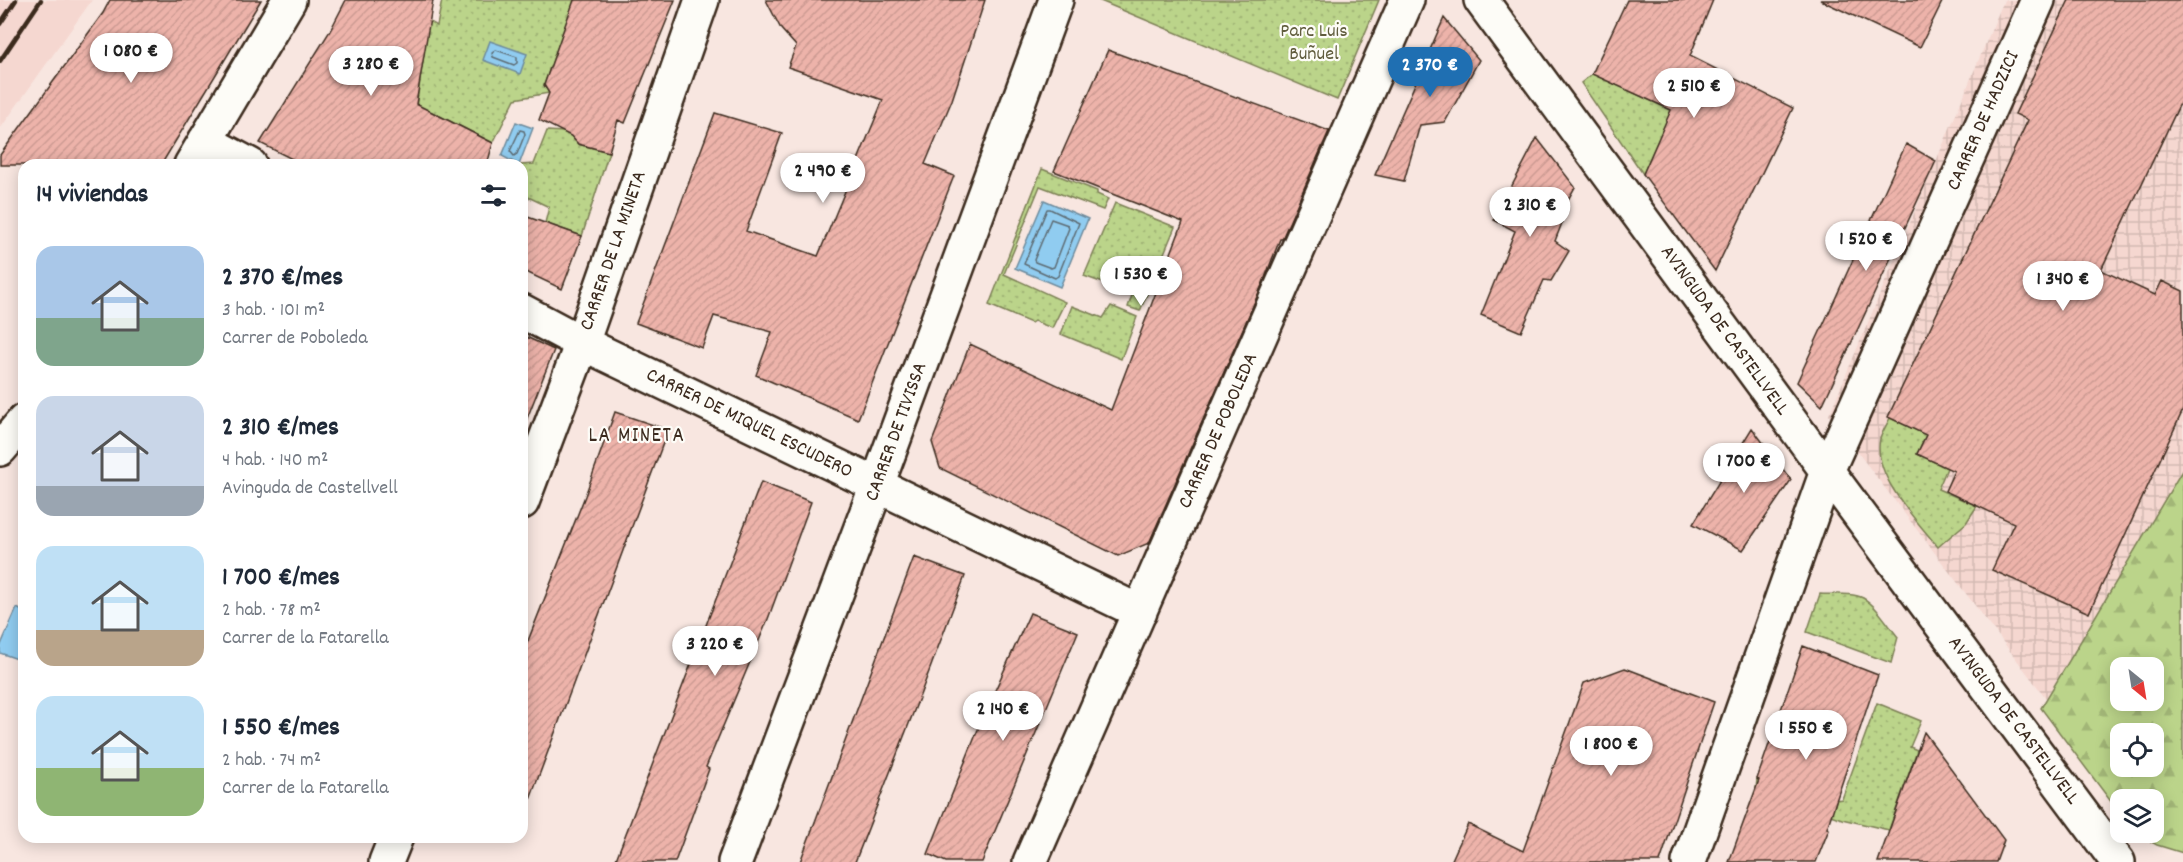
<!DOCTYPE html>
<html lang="es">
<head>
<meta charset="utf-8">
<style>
	body { margin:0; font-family:Dekko,sans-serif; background:#f6f6f7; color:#1f2937; height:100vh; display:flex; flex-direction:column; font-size:22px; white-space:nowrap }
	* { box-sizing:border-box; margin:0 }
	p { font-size:20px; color:#747a83 }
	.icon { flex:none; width:33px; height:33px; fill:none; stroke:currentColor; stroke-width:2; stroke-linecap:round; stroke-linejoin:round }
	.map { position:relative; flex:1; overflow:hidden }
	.drawer { position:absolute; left:18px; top:159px; width:510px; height:684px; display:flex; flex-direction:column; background:#fff; border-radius:18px; box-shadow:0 3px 15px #0003 }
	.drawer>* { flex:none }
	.needle { width:39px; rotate:150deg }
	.buttons { position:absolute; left:2110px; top:657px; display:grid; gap:12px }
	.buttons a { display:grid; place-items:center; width:54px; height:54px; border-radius:12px; background:#fff; box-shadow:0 3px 15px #0003; font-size:30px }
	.price { position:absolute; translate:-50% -51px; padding:0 14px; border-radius:21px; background:#fff; color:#222; font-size:20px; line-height:39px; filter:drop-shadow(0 2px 3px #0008) }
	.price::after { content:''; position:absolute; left:50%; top:36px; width:18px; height:14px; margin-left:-9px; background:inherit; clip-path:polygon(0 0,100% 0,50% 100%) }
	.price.active { background:#1f6fb2; color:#fff }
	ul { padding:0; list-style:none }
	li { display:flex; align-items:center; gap:18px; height:150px; padding:0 18px }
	li span { display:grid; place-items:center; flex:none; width:168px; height:120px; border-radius:18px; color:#555 }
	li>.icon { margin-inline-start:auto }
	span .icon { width:72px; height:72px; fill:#fffc; stroke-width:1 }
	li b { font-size:26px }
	h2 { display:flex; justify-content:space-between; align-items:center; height:72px; padding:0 18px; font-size:26px }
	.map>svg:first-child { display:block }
	.built { fill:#f5d7d0 }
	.industrial { fill:url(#industrial-grid) }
	.green { fill:url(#green-dots); stroke:#7b7f54; stroke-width:1.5 }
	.forest { fill:url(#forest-firs); stroke:#7b7f54; stroke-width:1.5; fill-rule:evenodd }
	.water { fill:#90ccf0; stroke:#6e8b9c; stroke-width:1.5 }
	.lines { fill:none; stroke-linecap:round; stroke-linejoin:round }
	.shore { stroke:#5d6b72; stroke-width:1.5 }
	.building { fill:url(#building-hatch); stroke:#3b2a1e; stroke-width:1.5 }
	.minor-casing { stroke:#3b2a1e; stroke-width:38 }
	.tertiary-casing { stroke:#3b2a1e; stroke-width:38 }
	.minor { stroke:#fdfcf7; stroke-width:33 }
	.tertiary { stroke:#fdfcf7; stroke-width:33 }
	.rail { stroke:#3b2a1e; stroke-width:4.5 }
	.labels { text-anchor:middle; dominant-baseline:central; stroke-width:4.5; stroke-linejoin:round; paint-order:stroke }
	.park-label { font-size:20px; fill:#615d3e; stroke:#fdfcf7 }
	.street-label { font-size:20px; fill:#3b2a1e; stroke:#fdfcf7 }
	.neighbourhood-label { font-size:21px; letter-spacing:1.5px; fill:#3b2a1e; stroke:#fdfcf7 }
</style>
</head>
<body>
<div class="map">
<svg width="2183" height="862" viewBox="0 0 2183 862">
	<defs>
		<pattern id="industrial-grid" width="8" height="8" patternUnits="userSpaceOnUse" patternTransform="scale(1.5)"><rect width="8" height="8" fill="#f5d7d0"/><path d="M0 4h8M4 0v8" fill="none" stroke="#d3b9b2"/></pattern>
		<pattern id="green-dots" width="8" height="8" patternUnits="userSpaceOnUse" patternTransform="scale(1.5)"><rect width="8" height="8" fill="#bbd48a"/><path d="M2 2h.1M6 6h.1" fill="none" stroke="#a2b677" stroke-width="1.8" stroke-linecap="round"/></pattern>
		<pattern id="forest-firs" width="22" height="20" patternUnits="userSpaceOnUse" patternTransform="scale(1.5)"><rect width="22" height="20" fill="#bbd48a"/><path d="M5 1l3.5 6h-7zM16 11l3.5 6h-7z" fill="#a2b677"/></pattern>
		<pattern id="building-hatch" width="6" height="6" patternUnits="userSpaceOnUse" patternTransform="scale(1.5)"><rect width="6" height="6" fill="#edb3aa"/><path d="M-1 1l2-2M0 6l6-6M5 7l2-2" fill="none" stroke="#cc9a92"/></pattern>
	</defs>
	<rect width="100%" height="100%" fill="#f8e6e0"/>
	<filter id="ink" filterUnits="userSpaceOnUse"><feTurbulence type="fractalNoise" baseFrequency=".0167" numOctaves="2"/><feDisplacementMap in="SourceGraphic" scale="12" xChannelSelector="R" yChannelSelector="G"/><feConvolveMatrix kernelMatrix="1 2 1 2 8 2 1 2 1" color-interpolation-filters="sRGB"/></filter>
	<g filter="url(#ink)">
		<path class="built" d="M 0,0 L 92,0 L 0,129 Z"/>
		<path class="industrial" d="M 2004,0 L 2183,0 L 2183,469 L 2046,698 L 1829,415 Z"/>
		<path class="green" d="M 442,0 L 575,0 L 544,85 L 549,93 L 515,99 L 493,143 L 432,112 L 416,107 L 424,54 L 417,44 L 429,21 L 437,26 Z
			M 1098,0 L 1379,0 L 1337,100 Z
			M 1592,74 L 1654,102 L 1678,96 L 1643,174 L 1581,83 Z
			M 547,131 L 564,132 L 571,136 L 578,144 L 609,152 L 582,236 L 545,223 L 549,207 L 522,194 L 521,165 L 534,164 Z
			M 1042,169 L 1097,191 L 1097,194 L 1108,199 L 1103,210 L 1040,186 L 1004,274 L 1065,302 L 1052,328 L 1034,321 L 1031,323 L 989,305 Z
			M 1115,203 L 1175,227 L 1140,311 L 1128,307 L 1140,272 L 1124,266 L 1114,287 L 1084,276 Z
			M 1072,306 L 1103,318 L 1111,306 L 1137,317 L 1121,359 L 1061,334 Z
			M 1890,418 L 1926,435 L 1917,454 L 1947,468 L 1938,489 L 1977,506 L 1966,523 L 1938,547 C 1916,520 1872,475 1880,439 C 1882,432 1887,424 1890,418 Z
			M 1820,594 C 1833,595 1851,592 1863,598 C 1877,606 1888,625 1898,637 L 1891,663 L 1807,632 Z
			M 1877,703 L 1921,721 L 1910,747 L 1917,750 L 1889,830 L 1842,819 L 1756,789 L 1757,779 L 1835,805 L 1836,800 L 1842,799 Z"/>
		<path class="forest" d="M 2183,469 L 2183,853 L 2157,845 L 2135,833 L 2154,832 L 2154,800 L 2121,800 L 2121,815 L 2041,708 ZM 2121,668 L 2154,668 L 2154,700 L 2121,700 ZM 2121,734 L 2154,734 L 2154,766 L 2121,766 Z"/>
		<path class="water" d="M 490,41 L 527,54 L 520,74 L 483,60 Z
			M 516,122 L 533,128 L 519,165 L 502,156 Z
			M 1044,200 L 1088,219 L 1060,287 L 1015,268 Z
			M 17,608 L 24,612 L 23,661 L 0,653 L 0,647 Z"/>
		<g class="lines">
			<path class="shore" d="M 496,50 L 517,57 L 517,63 L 514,65 L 493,57 L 492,53 Z
				M 520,130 L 524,131 L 525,134 L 517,154 L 514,156 L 510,151 Z
				M 1047,209 L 1050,209 L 1079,223 L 1058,276 L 1055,278 L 1024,264 Z
				M 1051,219 L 1068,225 L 1069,228 L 1054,267 L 1051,268 L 1035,262 L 1034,260 Z"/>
		</g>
		<path class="building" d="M 110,0 L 261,0 L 161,165 L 0,165 L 0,155 L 103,13 Z
			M 346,0 L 433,0 L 416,104 L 493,143 L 487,165 L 304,165 L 260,143 L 330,31 Z
			M 574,0 L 675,0 L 625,123 L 618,120 L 609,152 L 578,144 L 571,136 L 539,120 L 549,93 L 544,85 Z
			M 766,0 L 985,0 L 952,100 L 925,164 L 954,176 L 858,419 L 756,375 L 772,332 L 714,316 L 702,348 L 636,323 L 715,113 L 782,133 L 746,231 L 818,256 L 883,100 L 788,67 L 796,46 L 781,29 Z
			M 1627,0 L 1713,0 L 1690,56 L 1793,108 L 1715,271 L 1643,174 L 1671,110 L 1592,74 Z
			M 1820,0 L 1943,0 L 1920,47 Z
			M 2069,0 L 2183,0 L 2183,97 L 2101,270 L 2155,295 L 2162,281 L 2183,291 L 2183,410 L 2089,613 L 1992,570 L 2014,523 L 1945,491 L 1954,471 L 1917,454 L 1926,435 L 1888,417 L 2028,120 L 2015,114 Z
			M 1444,18 L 1479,60 L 1445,122 L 1420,125 L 1404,181 L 1375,175 Z
			M 1108,50 L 1329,131 L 1282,239 L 1280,239 L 1263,283 L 1149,543 L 1118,556 L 940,468 L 932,442 L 970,344 L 1111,410 L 1183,222 L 1054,171 Z
			M 1537,138 L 1575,187 L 1558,218 L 1562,223 L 1555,241 L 1569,251 L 1551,281 L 1544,280 L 1521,332 L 1481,315 L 1515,231 L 1494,220 Z
			M 1906,144 L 1936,161 L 1822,406 L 1797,382 Z
			M 522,215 L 582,236 L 562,289 L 522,270 Z
			M 522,335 L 554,350 L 524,426 L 522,425 Z
			M 615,412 L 668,430 L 525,813 L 522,813 L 522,656 L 585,496 Z
			M 1752,428 L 1791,480 L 1743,550 L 1693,524 Z
			M 761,482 L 811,502 L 768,619 L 706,767 L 709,769 L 675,862 L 615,862 Z
			M 914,557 L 965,576 L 919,698 L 855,862 L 800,862 Z
			M 1030,613 L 1078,632 L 982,862 L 946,862 L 928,854 L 983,717 Z
			M 1803,646 L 1878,675 L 1827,828 L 1829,829 L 1816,862 L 1729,862 L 1759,780 L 1757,779 Z
			M 1625,668 L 1714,702 L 1660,862 L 1451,862 L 1468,824 L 1523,851 L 1584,683 Z
			M 1924,732 L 2004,840 L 1996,862 L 1878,862 Z"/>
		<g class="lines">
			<g class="minor-casing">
				<path id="minor" d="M 205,141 L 250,165
					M 191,165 L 289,0
					M 522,311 L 582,343 L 1140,612
					M 0,449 L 24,421
					M 522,502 L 582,343 L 702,0
					M 386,862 L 396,837
					M 735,862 L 877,485 L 1056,0
					M 1030,862 L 1407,0
					M 1689,862 L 1827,471 L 2038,0"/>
			</g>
			<g class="tertiary-casing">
				<path id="tertiary" d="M 1481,0 L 1827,471 L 2118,862"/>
			</g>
			<use href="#minor" class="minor"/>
			<use href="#tertiary" class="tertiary"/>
			<path class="rail" d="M 0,24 L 16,0
				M 0,61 L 41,0"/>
		</g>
	</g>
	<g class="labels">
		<g class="park-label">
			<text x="1314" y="32">Parc Luis<tspan x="1314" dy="23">Buñuel</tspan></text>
		</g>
		<g class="street-label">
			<text transform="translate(1984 121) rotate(-66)">CARRER DE HADZICI</text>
			<text transform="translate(614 251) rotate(-71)">CARRER DE LA MINETA</text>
			<text transform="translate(1724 331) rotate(54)">AVINGUDA DE CASTELLVELL</text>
			<text transform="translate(749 424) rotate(26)">CARRER DE MIQUEL ESCUDERO</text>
			<text transform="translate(1219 431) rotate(-66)">CARRER DE POBOLEDA</text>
			<text transform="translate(897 432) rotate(-70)">CARRER DE TIVISSA</text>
			<text transform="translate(2013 721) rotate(53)">AVINGUDA DE CASTELLVELL</text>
		</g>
		<g class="neighbourhood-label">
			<text x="637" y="437">LA MINETA</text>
		</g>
	</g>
</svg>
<div class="buttons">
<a><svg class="needle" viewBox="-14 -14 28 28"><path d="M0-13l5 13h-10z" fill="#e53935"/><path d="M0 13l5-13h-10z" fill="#747a83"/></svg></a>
<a><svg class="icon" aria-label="locate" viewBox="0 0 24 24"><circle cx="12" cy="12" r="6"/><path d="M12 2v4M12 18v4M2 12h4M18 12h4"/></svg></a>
<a><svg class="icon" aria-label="layers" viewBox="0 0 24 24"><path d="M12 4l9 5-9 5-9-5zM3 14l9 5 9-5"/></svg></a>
</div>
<b class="price" style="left:131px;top:84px">1 080 €</b>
<b class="price" style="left:371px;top:97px">3 280 €</b>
<b class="price active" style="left:1430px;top:98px">2 370 €</b>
<b class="price" style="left:1694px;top:119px">2 510 €</b>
<b class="price" style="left:823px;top:204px">2 490 €</b>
<b class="price" style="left:1530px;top:238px">2 310 €</b>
<b class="price" style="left:1866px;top:272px">1 520 €</b>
<b class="price" style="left:1141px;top:307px">1 530 €</b>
<b class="price" style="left:2063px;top:312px">1 340 €</b>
<b class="price" style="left:1744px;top:494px">1 700 €</b>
<b class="price" style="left:715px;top:677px">3 220 €</b>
<b class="price" style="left:1003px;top:742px">2 140 €</b>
<b class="price" style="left:1806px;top:761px">1 550 €</b>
<b class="price" style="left:1611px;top:777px">1 800 €</b>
<section class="drawer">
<h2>14 viviendas<svg class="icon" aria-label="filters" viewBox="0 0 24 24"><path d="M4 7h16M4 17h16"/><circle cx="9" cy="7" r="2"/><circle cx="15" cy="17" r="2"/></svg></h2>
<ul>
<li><span style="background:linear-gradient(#a9c7e8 60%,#7fa58c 0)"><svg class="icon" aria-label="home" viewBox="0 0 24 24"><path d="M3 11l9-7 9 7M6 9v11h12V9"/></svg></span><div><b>2 370 €/mes</b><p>3 hab. · 101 m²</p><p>Carrer de Poboleda</p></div></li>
<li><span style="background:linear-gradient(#c9d6e8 75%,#9aa5b1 0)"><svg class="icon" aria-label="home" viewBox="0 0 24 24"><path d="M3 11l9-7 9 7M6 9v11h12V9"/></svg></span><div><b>2 310 €/mes</b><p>4 hab. · 140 m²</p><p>Avinguda de Castellvell</p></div></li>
<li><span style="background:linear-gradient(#bfe0f5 70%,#b9a48a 0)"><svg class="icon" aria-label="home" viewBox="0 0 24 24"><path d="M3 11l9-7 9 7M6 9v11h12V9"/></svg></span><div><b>1 700 €/mes</b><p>2 hab. · 78 m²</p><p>Carrer de la Fatarella</p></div></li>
<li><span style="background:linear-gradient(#bfe0f5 60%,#8fb573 0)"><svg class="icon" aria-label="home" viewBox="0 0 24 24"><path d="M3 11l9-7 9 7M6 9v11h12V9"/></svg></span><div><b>1 550 €/mes</b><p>2 hab. · 74 m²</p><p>Carrer de la Fatarella</p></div></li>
</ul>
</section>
</div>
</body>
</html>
